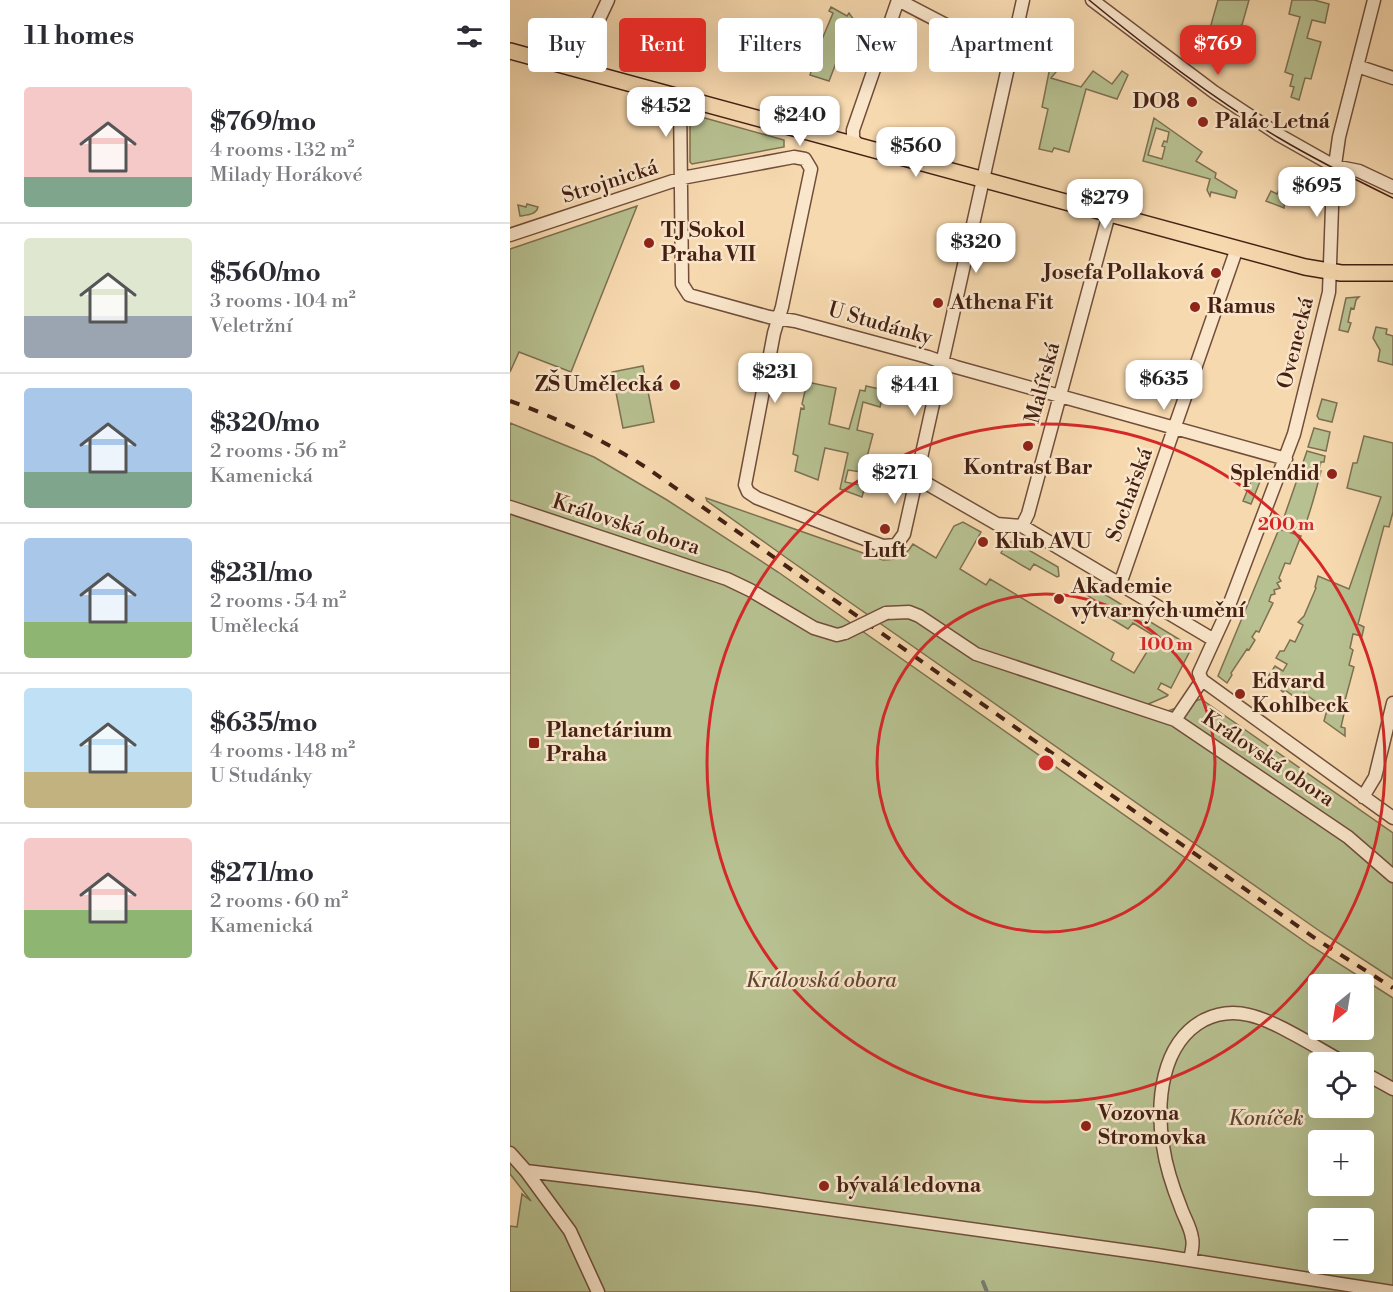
<!DOCTYPE html>
<html lang="en">
<head>
<meta charset="utf-8">
<style>
	body { margin:0; font-family:"Libre Bodoni",serif; background:#f2f2f3; color:#2b2b33; height:100vh; display:flex; flex-direction:column; font-size:22px; white-space:nowrap }
	* { box-sizing:border-box; margin:0 }
	p { font-size:20px; color:#7c7c81 }
	.icon { flex:none; width:33px; height:33px; fill:none; stroke:currentColor; stroke-width:2; stroke-linecap:round; stroke-linejoin:round }
	.map { position:relative; flex:1; overflow:hidden }
	.details { display:flex; flex-direction:column; background:#fff; width:510px }
	.details>* { flex:none }
	.hud { position:absolute; left:18px; top:18px; width:570px; height:54px; display:flex; gap:12px }
	.needle { width:39px; rotate:210deg }
	.fabs { position:absolute; left:798px; top:974px; display:grid; gap:12px }
	.fabs a { display:grid; place-items:center; width:66px; height:66px; border-radius:6px; background:#fff; box-shadow:0 6px 24px #0002; font-size:30px }
	.price { position:absolute; translate:-50% -51px; padding:0 14px; border-radius:12px; background:#fff; color:#222; font-size:20px; line-height:39px; filter:drop-shadow(0 2px 3px #0008) }
	.price::after { content:''; position:absolute; left:50%; top:36px; width:18px; height:14px; margin-left:-9px; background:inherit; clip-path:polygon(0 0,100% 0,50% 100%) }
	.price.on { background:#d93025; color:#fff }
	ul { padding:0; list-style:none }
	li { display:flex; align-items:center; gap:18px; height:150px; padding:0 24px }
	li+li { border-top:2px solid #e1e1e2 }
	li span { display:grid; place-items:center; flex:none; width:168px; height:120px; border-radius:6px; color:#555 }
	li>.icon { margin-inline-start:auto }
	span .icon { width:72px; height:72px; fill:#fffc; stroke-width:1 }
	li b { font-size:26px }
	h2 { display:flex; justify-content:space-between; align-items:center; height:72px; padding:0 24px; font-size:26px }
	.pill { padding:0 21px; border-radius:6px; background:#fff; box-shadow:0 6px 24px #0002; font-size:21px; line-height:54px }
	.pill.on { background:#d93025; color:#fff }
	main { display:flex; flex:1; min-height:0 }
	.map>svg:first-child { display:block }
	.green { fill:#b7c090; stroke:#7e7052; stroke-width:1.5; fill-rule:evenodd }
	.lines { fill:none; stroke-linecap:round; stroke-linejoin:round }
	.stream { stroke:#7a7c73; stroke-width:4 }
	.minor-casing { stroke:#714e3b; stroke-width:15 }
	.major-casing { stroke:#442014; stroke-width:18 }
	.minor { stroke:#fae6cb; stroke-width:12 }
	.major { stroke:#f7d9af; stroke-width:15 }
	.tram { stroke:#442014; stroke-width:1.5 }
	.rail { stroke:#442014; stroke-width:4; stroke-dasharray:10 10; stroke-linecap:butt }
	.minor-bridge-casing { stroke:#714e3b; stroke-width:15; stroke-linecap:butt }
	.minor-bridge { stroke:#fae6cb; stroke-width:12 }
	.ring { fill:none; stroke:#d62828; stroke-width:3 }
	.poi-dot { fill:#8f2418; stroke:#fae6cb; stroke-width:2 }
	.labels { text-anchor:middle; dominant-baseline:central; stroke-width:5; stroke-linejoin:round; paint-order:stroke }
	.poi-label { font-size:21px; font-weight:bold; fill:#442014; stroke:#fae6cb; text-anchor:start }
	.street-label { font-size:21px; fill:#442014; stroke:#fae6cb }
	.park-label { font-size:21px; font-style:italic; fill:#614833; stroke:#fae6cb }
	.centre { fill:#d62828; stroke:#fae6cb; stroke-width:3 }
	.ring-label { font-size:18px; text-anchor:middle; font-weight:bold; fill:#d62828; stroke:#fae6cb; stroke-width:5; stroke-linejoin:round; paint-order:stroke }
</style>
</head>
<body>
<main>
<section class="details">
<h2>11 homes<svg class="icon" aria-label="filters" viewBox="0 0 24 24"><path d="M4 7h16M4 17h16"/><circle cx="9" cy="7" r="2"/><circle cx="15" cy="17" r="2"/></svg></h2>
<ul>
<li><span style="background:linear-gradient(#f6c9c9 75%,#7fa58c 0)"><svg class="icon" aria-label="home" viewBox="0 0 24 24"><path d="M3 11l9-7 9 7M6 9v11h12V9"/></svg></span><div><b>$769/mo</b><p>4 rooms · 132 m²</p><p>Milady Horákové</p></div></li>
<li><span style="background:linear-gradient(#dfe7d0 65%,#9aa5b1 0)"><svg class="icon" aria-label="home" viewBox="0 0 24 24"><path d="M3 11l9-7 9 7M6 9v11h12V9"/></svg></span><div><b>$560/mo</b><p>3 rooms · 104 m²</p><p>Veletržní</p></div></li>
<li><span style="background:linear-gradient(#a9c7e8 70%,#7fa58c 0)"><svg class="icon" aria-label="home" viewBox="0 0 24 24"><path d="M3 11l9-7 9 7M6 9v11h12V9"/></svg></span><div><b>$320/mo</b><p>2 rooms · 56 m²</p><p>Kamenická</p></div></li>
<li><span style="background:linear-gradient(#a9c7e8 70%,#8fb573 0)"><svg class="icon" aria-label="home" viewBox="0 0 24 24"><path d="M3 11l9-7 9 7M6 9v11h12V9"/></svg></span><div><b>$231/mo</b><p>2 rooms · 54 m²</p><p>Umělecká</p></div></li>
<li><span style="background:linear-gradient(#bfe0f5 70%,#c2b280 0)"><svg class="icon" aria-label="home" viewBox="0 0 24 24"><path d="M3 11l9-7 9 7M6 9v11h12V9"/></svg></span><div><b>$635/mo</b><p>4 rooms · 148 m²</p><p>U Studánky</p></div></li>
<li><span style="background:linear-gradient(#f6c9c9 60%,#8fb573 0)"><svg class="icon" aria-label="home" viewBox="0 0 24 24"><path d="M3 11l9-7 9 7M6 9v11h12V9"/></svg></span><div><b>$271/mo</b><p>2 rooms · 60 m²</p><p>Kamenická</p></div></li>
</ul>
</section>
<div class="map">
<svg width="883" height="1292" viewBox="0 0 883 1292">
	<rect width="100%" height="100%" fill="#f7d9af"/>
	<filter id="stains"><feTurbulence type="fractalNoise" baseFrequency=".00333" numOctaves="4"/><feColorMatrix values="0 0 0 0 .2 0 0 0 0 .09 0 0 0 0 .02 0 0 0 .5 -.17"/></filter>
	<radialGradient id="worn" r=".72"><stop offset=".6" stop-color="#630" stop-opacity="0"/><stop offset="1" stop-color="#630" stop-opacity=".3"/></radialGradient>
	<path class="green" d="M 708,0 L 739,0 L 732,25 L 726,27 L 724,29 L 714,27 L 710,43 L 717,45 L 712,51 L 697,39 Z
		M 782,0 L 804,0 L 819,4 L 815,23 L 802,20 L 797,38 L 811,42 L 801,79 L 795,78 L 789,100 L 781,97 L 784,87 L 780,86 L 783,75 L 775,72 L 790,17 L 779,14 Z
		M 321,7 L 337,16 L 339,13 L 347,24 L 344,31 L 336,32 L 330,44 L 333,45 L 319,81 L 300,75 L 308,49 L 323,13 L 319,11 Z
		M 543,52 L 560,55 L 541,78 L 571,87 L 583,71 L 602,84 L 612,71 L 618,75 L 607,99 L 576,89 L 559,152 L 544,148 L 542,152 L 529,149 L 538,109 L 532,107 Z
		M 184,115 L 274,140 L 274,147 L 182,164 L 180,162 L 180,118 Z
		M 644,118 L 692,152 L 686,161 L 706,173 L 705,178 L 727,191 L 725,198 L 701,192 L 700,196 L 697,190 L 700,179 L 633,161 ZM 646,128 L 659,132 L 657,142 L 654,141 L 652,146 L 655,147 L 652,159 L 638,155 Z
		M 773,182 L 779,186 L 780,193 L 775,194 L 774,208 L 756,201 L 761,191 L 767,194 Z
		M 17,204 L 28,207 C 26,215 17,215 10,216 L 8,205 L 16,207 Z
		M 127,206 L 61,372 L 9,352 L 0,372 L 0,249 Z
		M 849,297 L 846,300 L 844,309 L 841,308 L 838,322 L 841,323 L 838,332 L 829,330 L 836,298 Z
		M 866,327 L 877,329 L 876,334 L 883,336 L 883,365 L 868,361 L 870,350 L 863,338 Z
		M 133,366 L 144,422 L 113,428 L 102,372 Z
		M 297,382 L 326,388 L 319,424 L 339,429 L 350,390 L 355,391 L 356,386 L 374,390 L 370,407 L 353,402 L 347,430 L 363,434 L 357,457 L 361,458 L 358,473 L 338,470 L 335,482 L 355,486 L 352,497 L 330,489 L 338,453 L 315,448 L 308,480 L 285,471 L 288,456 L 283,454 L 291,408 L 294,409 L 294,406 L 292,404 Z
		M 812,399 L 827,403 L 822,422 L 809,419 L 807,416 Z
		M 0,423 L 84,457 L 157,500 L 268,572 L 801,946 L 883,998 L 883,1292 L 0,1292 L 0,1226 L 7,1227 L 12,1194 L 21,1201 L 0,1174 ZM 808,984 L 854,984 L 854,1029 L 808,1029 ZM 808,1062 L 854,1062 L 854,1107 L 808,1107 ZM 808,1140 L 854,1140 L 854,1185 L 808,1185 ZM 808,1218 L 854,1218 L 854,1263 L 808,1263 Z
		M 804,428 L 820,432 L 816,451 L 798,447 Z
		M 854,436 L 883,443 L 883,512 L 879,527 L 874,526 L 848,624 L 854,627 L 852,636 L 843,634 L 840,648 L 843,650 L 839,665 L 844,667 L 834,704 L 836,705 L 831,727 L 835,728 L 835,736 L 814,721 L 817,710 L 794,693 L 790,701 L 775,690 L 773,692 L 768,688 L 769,686 L 763,682 L 760,685 L 755,681 L 765,666 L 773,671 L 777,664 L 766,658 L 770,651 L 774,651 L 780,640 L 785,642 L 793,625 L 788,622 L 794,616 L 806,588 L 805,587 L 808,576 L 839,589 L 871,497 L 837,488 L 843,463 L 847,463 Z
		M 797,451 L 815,456 L 814,462 L 811,462 L 809,470 L 811,471 C 806,491 801,511 793,531 L 772,523 Z
		M 748,464 L 753,474 L 741,504 L 733,501 Z
		M 196,498 L 373,560 C 387,560 395,557 403,544 L 426,558 L 444,526 L 453,522 L 471,532 L 450,569 L 476,585 L 480,579 L 604,653 L 601,660 L 624,673 L 646,637 L 623,623 L 618,629 L 590,612 L 594,606 L 572,592 L 574,587 L 581,586 L 682,647 L 661,688 L 651,683 L 648,689 L 658,695 L 657,696 L 636,705 L 655,712 L 691,699 L 883,833 L 883,979 L 811,932 L 278,559 L 197,501 Z
		M 769,529 L 791,536 L 780,564 L 775,563 L 769,578 L 771,581 L 767,583 L 770,588 L 764,590 L 765,594 L 761,595 L 759,601 L 763,603 L 749,632 L 746,631 L 742,637 L 745,640 L 739,650 L 737,649 L 721,673 L 722,675 L 717,683 L 708,676 Z
		M 503,541 L 548,567 L 549,576 L 547,577 L 524,564 L 520,570 L 491,553 L 496,544 Z"/>
	<g class="lines">
		<path class="stream" d="M 473,1282 L 477,1292"/>
		<g class="minor-casing">
			<path id="minor" d="M 388,0 L 488,52 L 500,55
				M 582,0 L 704,92 L 769,135 L 824,166 L 849,171 L 883,187
				M 847,66 L 883,78
				M 66,68 L 98,0
				M 170,97 L 172,284 L 179,295 L 259,317 L 285,321 L 418,357 L 446,367 L 776,459
				M 348,146 L 343,138 L 343,130 L 388,0
				M 0,235 L 172,178 L 284,157 L 295,159 L 301,169 L 272,307 L 264,333 L 235,485 L 238,492 L 247,498 L 373,546 L 386,545 L 394,534 L 513,0
				M 407,478 L 487,524 L 512,526 L 704,640
				M 0,507 L 217,579 L 240,590 L 304,628 L 327,635 L 335,633
				M 512,526 L 518,514 L 599,214
				M 610,584 L 727,248
				M 376,613 L 399,612 L 409,616 L 466,654 L 665,720 L 838,837 L 883,876
				M 692,680 L 689,673 L 715,616 L 784,434 L 819,292 L 823,179 L 829,137 L 864,0
				M 692,680 L 883,818
				M 665,720 L 692,680
				M 853,797 L 865,777 L 883,703
				M 854,1073 L 883,1089
				M 0,1153 L 16,1171 L 60,1231 L 88,1292
				M 16,1171 L 247,1199 L 647,1255 L 882,1292
				M 680,1260 C 681,1254 684,1244 682,1238 C 681,1228 674,1217 671,1208 C 663,1188 656,1167 653,1146 C 646,1102 651,1043 694,1020 C 708,1013 723,1011 739,1015 C 766,1021 807,1048 833,1062"/>
		</g>
		<g class="major-casing">
			<path id="major" d="M 0,51 L 795,267 L 831,273 L 883,273"/>
		</g>
		<use href="#minor" class="minor"/>
		<use href="#major" class="major"/>
		<path class="tram" d="M 579,0 C 639,49 702,98 769,138 C 806,160 844,179 883,198"/>
		<path class="rail" d="M 0,401 C 48,418 93,440 137,468 L 806,939 L 883,988"/>
		<g class="minor-bridge-casing">
			<path id="minor-bridge" d="M 335,633 L 376,613"/>
		</g>
		<use href="#minor-bridge" class="minor-bridge"/>
	</g>
	<g class="ring">
		<circle cx="536" cy="763" r="169"/>
		<circle cx="536" cy="763" r="339"/>
	</g>
	<g class="poi-dot">
		<circle cx="682" cy="102" r="6"/>
		<circle cx="693" cy="122" r="6"/>
		<circle cx="139" cy="243" r="6"/>
		<circle cx="706" cy="273" r="6"/>
		<circle cx="428" cy="303" r="6"/>
		<circle cx="685" cy="307" r="6"/>
		<circle cx="165" cy="385" r="6"/>
		<circle cx="518" cy="446" r="6"/>
		<circle cx="822" cy="474" r="6"/>
		<circle cx="375" cy="529" r="6"/>
		<circle cx="473" cy="542" r="6"/>
		<circle cx="549" cy="599" r="6"/>
		<circle cx="730" cy="694" r="6"/>
		<rect x="18" y="737" width="12" height="12" rx="3"/>
		<circle cx="576" cy="1126" r="6"/>
		<circle cx="314" cy="1186" r="6"/>
	</g>
	<g class="labels">
		<g class="poi-label">
			<text x="670" y="102" text-anchor="end">DO8</text>
			<text x="705" y="122">Palác Letná</text>
			<text x="151" y="231">TJ Sokol<tspan x="151" dy="24">Praha VII</tspan></text>
			<text x="694" y="273" text-anchor="end">Josefa Pollaková</text>
			<text x="440" y="303">Athena Fit</text>
			<text x="697" y="307">Ramus</text>
			<text x="153" y="385" text-anchor="end">ZŠ Umělecká</text>
			<text x="518" y="468" text-anchor="middle">Kontrast Bar</text>
			<text x="810" y="474" text-anchor="end">Splendid</text>
			<text x="485" y="542">Klub AVU</text>
			<text x="375" y="551" text-anchor="middle">Luft</text>
			<text x="561" y="587">Akademie<tspan x="561" dy="24">výtvarných umění</tspan></text>
			<text x="742" y="682">Edvard<tspan x="742" dy="24">Kohlbeck</tspan></text>
			<text x="36" y="731">Planetárium<tspan x="36" dy="24">Praha</tspan></text>
			<text x="588" y="1114">Vozovna<tspan x="588" dy="24">Stromovka</tspan></text>
			<text x="326" y="1186">bývalá ledovna</text>
		</g>
		<g class="street-label">
			<text transform="translate(100 182) rotate(-18)">Strojnická</text>
			<text transform="translate(370 324) rotate(16)">U Studánky</text>
			<text transform="translate(786 343) rotate(-76)">Ovenecká</text>
			<text transform="translate(533 383) rotate(-75)">Malířská</text>
			<text transform="translate(620 495) rotate(-70)">Sochařská</text>
			<text transform="translate(116 525) rotate(18)">Královská obora</text>
			<text transform="translate(758 759) rotate(34)">Královská obora</text>
		</g>
		<g class="park-label">
			<text x="311" y="981">Královská obora</text>
			<text x="756" y="1119">Koníček</text>
		</g>
	</g>
	<circle cx="536" cy="763" r="9" class="centre"/>
	<g class="ring-label">
		<text x="776" y="530">200 m</text>
		<text x="656" y="650">100 m</text>
	</g>
	<rect width="100%" height="100%" filter="url(#stains)"/>
	<rect width="100%" height="100%" fill="url(#worn)"/>
</svg>
<div class="fabs">
<a><svg class="needle" viewBox="-14 -14 28 28"><path d="M0-13l5 13h-10z" fill="#e53935"/><path d="M0 13l5-13h-10z" fill="#7c7c81"/></svg></a>
<a><svg class="icon" aria-label="locate" viewBox="0 0 24 24"><circle cx="12" cy="12" r="6"/><path d="M12 2v4M12 18v4M2 12h4M18 12h4"/></svg></a>
<a>+</a>
<a>−</a>
</div>
<b class="price on" style="left:708px;top:76px">$769</b>
<b class="price" style="left:156px;top:138px">$452</b>
<b class="price" style="left:290px;top:147px">$240</b>
<b class="price" style="left:406px;top:178px">$560</b>
<b class="price" style="left:807px;top:218px">$695</b>
<b class="price" style="left:595px;top:230px">$279</b>
<b class="price" style="left:466px;top:274px">$320</b>
<b class="price" style="left:265px;top:404px">$231</b>
<b class="price" style="left:654px;top:411px">$635</b>
<b class="price" style="left:405px;top:417px">$441</b>
<b class="price" style="left:385px;top:505px">$271</b>
<div class="hud">
<a class="pill">Buy</a>
<a class="pill on">Rent</a>
<a class="pill">Filters</a>
<a class="pill">New</a>
<a class="pill">Apartment</a>
</div>
</div>
</main>
</body>
</html>
